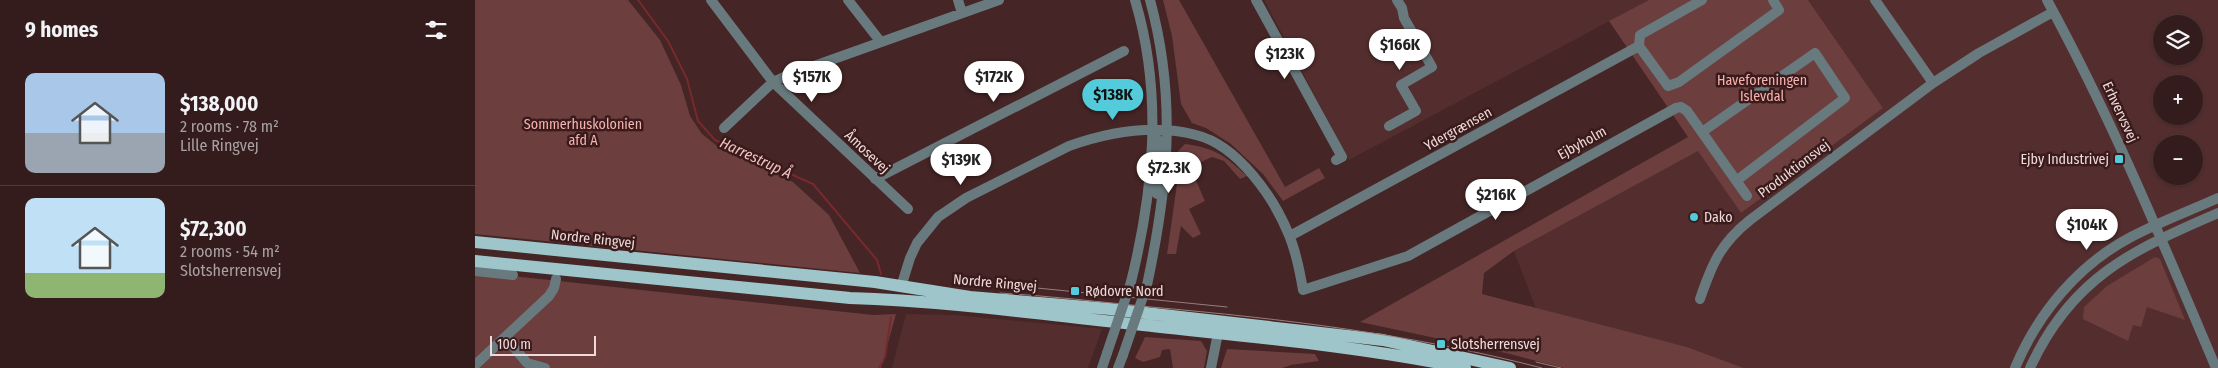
<!DOCTYPE html>
<html lang="en">
<head>
<meta charset="utf-8">
<style>
	body { margin:0; font-family:"Fira Sans Condensed",sans-serif; background:#3f2929; color:#f1f3f6; height:100vh; display:flex; flex-direction:column; font-size:19px; white-space:nowrap }
	* { box-sizing:border-box; margin:0 }
	p { font-size:16px; color:#a9a1a3 }
	.icon { flex:none; width:28px; height:28px; fill:none; stroke:currentColor; stroke-width:2; stroke-linecap:round; stroke-linejoin:round }
	.map { position:relative; flex:1; overflow:hidden }
	.panel { display:flex; flex-direction:column; background:#341c1c; width:475px }
	.panel>* { flex:none }
	.fabs { position:absolute; left:1678px; top:15px; display:grid; gap:10px }
	.fabs a { display:grid; place-items:center; width:50px; height:50px; border-radius:50%; background:#341c1c; box-shadow:0 1px 4px #0004,0 0 0 1px #4e3a3b; font-size:25px }
	.scale { position:absolute; left:15px; bottom:12px; width:106px; box-sizing:border-box; padding-left:5px; border:2px solid #f0dad9; border-top:0; font-size:14px; line-height:18px; white-space:nowrap; color:#f0dad9; -webkit-text-stroke:4px #3a1b1c; paint-order:stroke }
	.price { position:absolute; translate:-50% -42px; padding:0 11px; border-radius:18px; background:#fff; color:#222; font-size:16px; line-height:32px; filter:drop-shadow(0 1px 2px #0008) }
	.price::after { content:''; position:absolute; left:50%; top:30px; width:15px; height:11px; margin-left:-8px; background:inherit; clip-path:polygon(0 0,100% 0,50% 100%) }
	.price.current { background:#53cbda; color:#111 }
	ul { padding:0; list-style:none }
	li { display:flex; align-items:center; gap:15px; height:125px; padding:0 25px }
	li+li { border-top:1px solid #4e3a3b }
	li span { display:grid; place-items:center; flex:none; width:140px; height:100px; border-radius:10px; color:#555 }
	li>.icon { margin-inline-start:auto }
	span .icon { width:60px; height:60px; fill:#fffc; stroke-width:1 }
	li b { font-size:21px }
	h2 { display:flex; justify-content:space-between; align-items:center; height:60px; padding:0 25px; font-size:21px }
	main { display:flex; flex:1; min-height:0 }
	.map>svg:first-child { display:block }
	.built { fill:#542e2e; fill-rule:evenodd }
	.green { fill:#6c3e3e }
	.lines { fill:none; stroke-linecap:round; stroke-linejoin:round }
	.stream { stroke:#772a2e; stroke-width:2 }
	.minor { stroke:#687a7d; stroke-width:10 }
	.major { stroke:#9ec5ca; stroke-width:12 }
	.tram { stroke:#987d7d; stroke-width:1 }
	.minor-bridge { stroke:#687a7d; stroke-width:10 }
	.poi-dot { fill:#53cbda; stroke:#3a1b1c; stroke-width:2 }
	.labels { text-anchor:middle; dominant-baseline:central; stroke-width:5; stroke-linejoin:round; paint-order:stroke }
	.park-label { font-size:14px; fill:#f8b2b0; stroke:#3a1b1c }
	.street-label { font-size:14px; fill:#f0dad9; stroke:#3a1b1c }
	.poi-label { font-size:14px; fill:#f0dad9; stroke:#3a1b1c; text-anchor:start }
	.water-label { font-size:15px; font-style:italic; fill:#f1c2c0; stroke:#3a1b1c }
</style>
</head>
<body>
<main>
<section class="panel">
<h2>9 homes<svg class="icon" aria-label="filters" viewBox="0 0 24 24"><path d="M4 7h16M4 17h16"/><circle cx="9" cy="7" r="2"/><circle cx="15" cy="17" r="2"/></svg></h2>
<ul>
<li><span style="background:linear-gradient(#a9c7e8 60%,#9aa5b1 0)"><svg class="icon" aria-label="home" viewBox="0 0 24 24"><path d="M3 11l9-7 9 7M6 9v11h12V9"/></svg></span><div><b>$138,000</b><p>2 rooms · 78 m²</p><p>Lille Ringvej</p></div></li>
<li><span style="background:linear-gradient(#bfe0f5 75%,#8fb573 0)"><svg class="icon" aria-label="home" viewBox="0 0 24 24"><path d="M3 11l9-7 9 7M6 9v11h12V9"/></svg></span><div><b>$72,300</b><p>2 rooms · 54 m²</p><p>Slotsherrensvej</p></div></li>
</ul>
</section>
<div class="map">
<svg width="1743" height="368" viewBox="0 0 1743 368">
	<rect width="100%" height="100%" fill="#452525"/>
	<path class="built" d="M 789,0 L 1174,0 L 874,160 Z
		M 1333,0 L 1743,0 L 1743,368 L 1269,368 L 1212,347 L 1061,309 L 1039,251 L 1223,150 L 1266,213 L 1408,108 ZM 1686,24 L 1719,24 L 1719,56 L 1686,56 ZM 1686,84 L 1719,84 L 1719,116 L 1686,116 ZM 1686,144 L 1719,144 L 1719,176 L 1686,176 Z
		M 431,314 L 479,315 L 627,329 L 613,368 L 417,368 Z"/>
	<path class="green" d="M 0,0 L 153,0 L 185,40 L 206,85 L 215,116 L 227,134 L 242,146 L 318,182 L 354,215 L 385,273 L 0,234 Z
		M 688,0 L 704,0 L 810,187 L 844,168 L 850,178 L 808,201 L 788,174 L 756,144 L 731,128 L 717,123 L 706,104 L 697,36 Z
		M 1174,0 L 1333,0 L 1408,108 L 1266,213 L 1223,151 L 1039,251 L 1009,273 L 1007,294 L 1212,347 L 1269,368 L 1089,368 L 1035,354 L 885,322 L 1213,137 L 1134,21 Z
		M 710,144 C 741,148 750,156 772,176 L 765,179 L 749,161 L 737,157 L 715,167 L 730,201 L 714,209 L 726,234 L 718,238 L 706,226 L 701,254 L 692,254 L 702,184 L 703,151 Z
		M 1680,257 L 1685,259 L 1710,320 L 1672,307 L 1666,327 L 1658,325 L 1653,341 L 1608,319 L 1609,307 L 1632,286 Z
		M 0,272 L 398,315 L 421,314 L 406,368 L 0,368 Z
		M 670,337 L 726,341 L 732,351 L 729,368 L 698,368 L 695,349 L 687,350 L 685,357 L 668,362 L 660,358 Z
		M 752,349 L 840,354 L 844,361 L 816,365 L 807,368 L 746,368 Z"/>
	<g class="lines">
		<path class="stream" d="M 163,0 L 193,41 L 212,79 L 223,121 L 240,140 L 338,184 L 402,260 L 406,274
			M 404,368 L 410,357 L 416,317"/>
		<path class="minor" d="M 236,0 L 298,82 L 433,209
			M 373,0 L 405,41
			M 483,0 L 487,13
			M 781,0 L 867,157 L 861,160
			M 1400,0 L 1458,83
			M 1572,0 C 1637,119 1688,243 1741,368
			M 1164,46 L 1165,35 L 1227,0
			M 914,126 L 941,111 L 926,85 L 957,67 L 929,18 L 927,8 L 922,0
			M 249,128 L 298,82 L 311,76 L 524,0
			M 1227,132 L 1340,53 L 1370,98 L 1261,181
			M 679,133 L 685,145 L 682,194
			M 400,179 L 649,51
			M 815,236 L 1164,46 L 1193,86 L 1204,82 L 1304,10 L 1298,0
			M 0,271 L 38,275
			M 656,282 C 679,189 688,93 660,0
			M 672,285 C 693,187 702,99 675,0
			M 426,287 L 435,258 L 442,243 L 463,217 L 491,198 L 594,146 C 634,132 679,124 721,135 C 763,145 799,198 814,235 C 821,252 825,272 828,290 L 933,256 L 1201,108 L 1206,107 L 1212,111 L 1272,196
			M 1225,299 C 1237,264 1245,244 1275,220 L 1458,83 L 1504,53 L 1578,12
			M 30,337 L 52,363 L 70,368
			M 0,365 L 74,296 L 79,288 L 81,279
			M 627,368 L 632,353
			M 643,368 L 648,355
			M 736,368 L 743,333
			M 1540,368 C 1563,313 1603,265 1656,237 C 1684,222 1714,211 1743,198
			M 1555,368 C 1596,278 1657,250 1743,213"/>
		<path class="major" d="M 0,242 L 400,282 L 495,297 L 635,309 L 908,340 L 1035,368
			M 0,261 L 375,298 C 473,301 571,315 668,325 C 776,337 884,346 990,368"/>
		<path class="tram" d="M 562,288 L 752,307
			M 525,293 C 575,296 626,302 676,307 C 810,319 936,334 1067,368
			M 1061,362 L 1086,368"/>
		<path class="minor-bridge" d="M 632,353 L 656,282
			M 648,355 L 672,285"/>
	</g>
	<g class="poi-dot">
		<rect x="1639" y="154" width="10" height="10" rx="2.5"/>
		<circle cx="1219" cy="217" r="5"/>
		<rect x="595" y="286" width="10" height="10" rx="2.5"/>
		<rect x="961" y="339" width="10" height="10" rx="2.5"/>
	</g>
	<g class="labels">
		<g class="park-label">
			<text x="1287" y="80">Haveforeningen<tspan x="1287" dy="16">Islevdal</tspan></text>
			<text x="108" y="124">Sommerhuskolonien<tspan x="108" dy="16">afd A</tspan></text>
		</g>
		<g class="street-label">
			<text transform="translate(1645 112) rotate(65)">Erhvervsvej</text>
			<text transform="translate(983 129) rotate(-29)">Ydergrænsen</text>
			<text transform="translate(1107 143) rotate(-29)">Ejbyholm</text>
			<text transform="translate(392 152) rotate(43)">Åmosevej</text>
			<text transform="translate(1319 169) rotate(-37)">Produktionsvej</text>
			<text transform="translate(118 239) rotate(6)">Nordre Ringvej</text>
			<text transform="translate(520 283) rotate(5)">Nordre Ringvej</text>
		</g>
		<g class="poi-label">
			<text x="1634" y="159" text-anchor="end">Ejby Industrivej</text>
			<text x="1229" y="217">Dako</text>
			<text x="610" y="291">Rødovre Nord</text>
			<text x="976" y="344">Slotsherrensvej</text>
		</g>
		<g class="water-label">
			<text transform="translate(281 158) rotate(25)">Harrestrup Å</text>
		</g>
	</g>
</svg>
<div class="fabs">
<a><svg class="icon" aria-label="layers" viewBox="0 0 24 24"><path d="M12 4l9 5-9 5-9-5zM3 14l9 5 9-5"/></svg></a>
<a>+</a>
<a>−</a>
</div>
<div class="scale">100 m</div>
<b class="price" style="left:925px;top:71px">$166K</b>
<b class="price" style="left:810px;top:80px">$123K</b>
<b class="price" style="left:337px;top:103px">$157K</b>
<b class="price" style="left:519px;top:103px">$172K</b>
<b class="price current" style="left:638px;top:121px">$138K</b>
<b class="price" style="left:486px;top:186px">$139K</b>
<b class="price" style="left:694px;top:194px">$72.3K</b>
<b class="price" style="left:1021px;top:221px">$216K</b>
<b class="price" style="left:1612px;top:251px">$104K</b>
</div>
</main>
</body>
</html>
